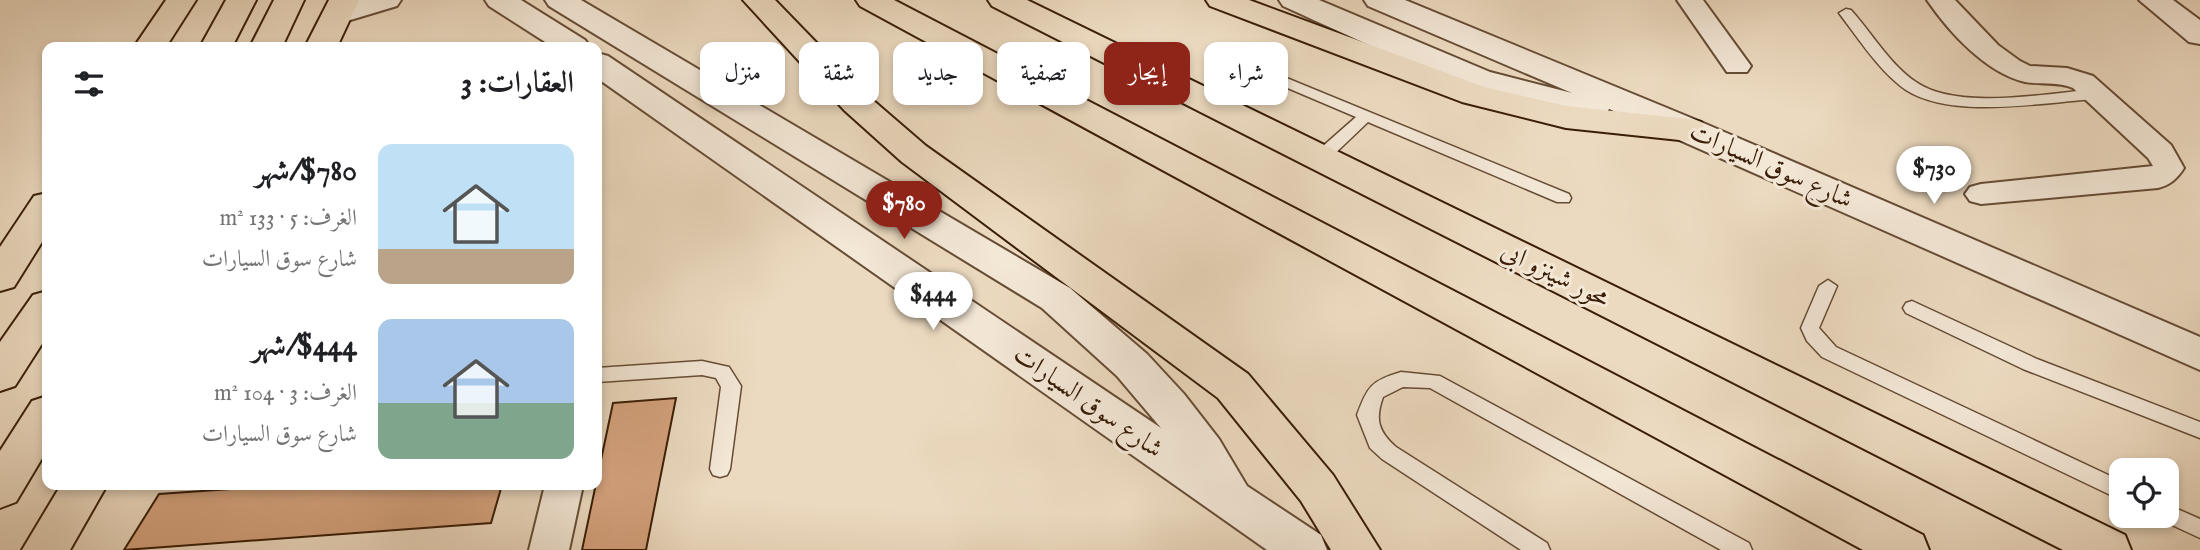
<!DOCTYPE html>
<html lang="ar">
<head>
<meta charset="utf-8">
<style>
	body { margin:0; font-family:"IM FELL English",Amiri,serif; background:#f2f2f2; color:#202124; direction:rtl; height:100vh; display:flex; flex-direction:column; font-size:26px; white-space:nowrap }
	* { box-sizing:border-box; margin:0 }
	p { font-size:23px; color:#757577 }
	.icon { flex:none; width:38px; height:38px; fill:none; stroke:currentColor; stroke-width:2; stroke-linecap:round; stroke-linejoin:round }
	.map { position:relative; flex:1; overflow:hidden; direction:ltr }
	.side { position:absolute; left:42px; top:42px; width:560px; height:448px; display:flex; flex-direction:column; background:#fff; border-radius:14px; box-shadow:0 4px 10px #0003; direction:rtl }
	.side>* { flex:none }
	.guide { position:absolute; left:623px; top:42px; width:665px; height:63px; direction:rtl; display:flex; gap:14px }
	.tools { position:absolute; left:2109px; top:458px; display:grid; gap:14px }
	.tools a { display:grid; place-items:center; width:70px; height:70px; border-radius:14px; background:#fff; box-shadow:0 4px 10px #0003; font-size:35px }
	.price { position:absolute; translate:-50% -60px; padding:0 16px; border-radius:24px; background:#fff; color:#222; font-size:23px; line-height:46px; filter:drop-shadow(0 2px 4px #0008) }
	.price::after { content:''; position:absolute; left:50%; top:42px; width:21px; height:16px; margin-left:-10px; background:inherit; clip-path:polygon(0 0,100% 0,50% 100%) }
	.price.on { background:#8f2418; color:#fff }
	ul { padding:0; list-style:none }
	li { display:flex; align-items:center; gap:21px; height:175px; padding:0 28px }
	li span { display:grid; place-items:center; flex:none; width:196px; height:140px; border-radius:14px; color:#555 }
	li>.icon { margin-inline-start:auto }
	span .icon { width:84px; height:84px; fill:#fffc; stroke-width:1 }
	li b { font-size:30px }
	h2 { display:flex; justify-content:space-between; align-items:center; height:84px; padding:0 28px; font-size:30px }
	.chip { padding:0 24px; border-radius:14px; background:#fff; box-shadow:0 4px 10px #0003; font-size:24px; line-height:63px }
	.chip.on { background:#8f2418; color:#fff }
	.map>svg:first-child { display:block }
	.building { fill:#d4a27d; stroke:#391d07; stroke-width:2 }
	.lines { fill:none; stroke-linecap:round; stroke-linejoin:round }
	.service-casing { stroke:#664c35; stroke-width:3 }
	.minor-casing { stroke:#664c35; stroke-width:4 }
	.tertiary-casing { stroke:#664c35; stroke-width:4 }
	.primary-casing { stroke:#391d07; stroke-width:4 }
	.service { fill:#f3e7d6; fill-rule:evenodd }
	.minor { fill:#f3e7d6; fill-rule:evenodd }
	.tertiary { fill:#f3e7d6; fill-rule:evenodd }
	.primary { fill:#ecdac0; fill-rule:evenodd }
	.labels { text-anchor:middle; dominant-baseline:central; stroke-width:6; stroke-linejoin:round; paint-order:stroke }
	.street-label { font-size:26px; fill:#391d07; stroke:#f3e7d6 }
</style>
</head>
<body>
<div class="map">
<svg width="2200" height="550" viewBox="0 0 2200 550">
	<rect width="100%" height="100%" fill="#ecdac0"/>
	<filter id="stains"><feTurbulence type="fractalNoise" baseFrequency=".00286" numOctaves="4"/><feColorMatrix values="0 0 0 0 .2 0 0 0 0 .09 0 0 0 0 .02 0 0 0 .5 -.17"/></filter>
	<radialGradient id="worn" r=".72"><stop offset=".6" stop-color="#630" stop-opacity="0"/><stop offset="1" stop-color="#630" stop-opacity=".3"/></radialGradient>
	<path class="building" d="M 676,398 L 646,550 L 582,550 L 613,403 Z
		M 287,485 L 502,485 L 491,523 L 124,550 L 159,494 Z"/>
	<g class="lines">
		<g class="service-casing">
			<path id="service" d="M 1846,9 L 1851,10 C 1872,33 1890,65 1916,82 C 1957,111 2049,93 2097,89 L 2104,94 L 2097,99 C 2044,102 1953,120 1906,90 C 1880,72 1858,38 1839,13 Z
				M 1250,63 L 1569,194 L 1571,198 L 1569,202 L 1557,202 L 1368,122 L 1326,162 L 1314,162 L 1312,158 L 1314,154 L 1356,117 L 1245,70 L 1243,67 Z
				M 1828,280 L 1837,286 L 1819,328 L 1836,347 L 2121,481 L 2121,500 L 1822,357 L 1807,341 L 1801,328 L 1819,286 Z
				M 1912,301 L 2037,359 L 2200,422 L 2200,438 L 2023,369 L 1906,313 L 1903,308 L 1906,303 Z
				M 702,361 L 729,367 L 741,386 L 730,469 L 727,475 L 720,477 L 713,475 L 710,469 L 721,387 L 716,378 L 702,375 L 597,382 L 597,368 Z
				M 1401,372 L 1440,376 L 1749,543 L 1752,550 L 1721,550 L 1430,388 L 1403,387 L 1383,397 C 1375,419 1378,431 1396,447 L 1547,543 L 1550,550 L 1521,550 L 1382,459 L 1370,448 L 1357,415 C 1368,386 1371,381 1401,372 Z
				M 2166,504 L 2200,519 L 2200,538 L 2159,519 L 2157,516 L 2166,516 Z"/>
		</g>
		<g class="minor-casing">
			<path id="minor" d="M 1677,0 L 1703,0 L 1751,66 L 1747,72 L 1727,72 Z
				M 1927,0 L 1955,0 L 1998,45 L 2020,61 L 2030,66 L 2067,68 L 2093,76 L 2171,145 L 2184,168 C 2177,179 2170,185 2158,188 L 1981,204 L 1970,201 L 1965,194 L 1970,187 L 1981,184 L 2153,166 L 2148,158 L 2073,88 C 2058,81 2041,85 2025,82 C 1986,73 1949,32 1927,0 Z
				M 545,485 L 583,485 L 569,550 L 529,550 Z"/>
		</g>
		<g class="tertiary-casing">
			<path id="tertiary" d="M 354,0 L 401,0 L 397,6 L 337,24 L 326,21 L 322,15 L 326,9 Z
				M 485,0 L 521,0 L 585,40 L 590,47 L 553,47 L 489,6 Z
				M 545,0 L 581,0 L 1070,288 L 1147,354 L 1184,394 L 1219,439 L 1247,486 L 1321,535 L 1327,550 L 1267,550 L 597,78 L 597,53 L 608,56 L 1161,428 L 1117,376 L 1042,308 L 549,6 Z
				M 1279,0 L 1319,0 L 1490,72 L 1572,93 L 1368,6 L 1364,0 L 1405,0 L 1701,122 L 2200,337 L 2200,370 L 1609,109 L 1606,114 C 1584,120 1559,112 1538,106 C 1449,84 1367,44 1283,6 Z
				M 2139,0 L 2173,0 L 2200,20 L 2200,44 L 2189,42 Z"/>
		</g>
		<g class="primary-casing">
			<path id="primary" d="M 166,0 L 196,0 L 166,47 L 134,47 Z
				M 226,0 L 256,0 L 232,47 L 200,47 Z
				M 274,0 L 304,0 L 282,47 L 250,47 Z
				M 329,0 L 359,0 L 337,47 L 305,47 Z
				M 743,0 L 775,0 L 868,96 L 926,146 L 1248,374 L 1333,475 L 1380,550 L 1331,550 L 1301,501 L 1218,398 L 902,162 L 844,110 Z
				M 856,0 L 894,0 L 1923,535 L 1929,550 L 1863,550 L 860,6 Z
				M 988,0 L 1027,0 L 2125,535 L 2131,550 L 2063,550 L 992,6 Z
				M 1206,0 L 1249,0 L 1484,87 L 1566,106 L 1689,119 L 1701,122 L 1706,130 L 1701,138 L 1689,141 L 1566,128 L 1462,102 L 1210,6 Z
				M 47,193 L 47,234 L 14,287 L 0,291 L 0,247 L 34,196 Z
				M 47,291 L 47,336 L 15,386 L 0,391 L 0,342 L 33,295 Z
				M 47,396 L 47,450 L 16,502 L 0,508 L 0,451 L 32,401 Z
				M 61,485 L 107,485 L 70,550 L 22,550 Z"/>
		</g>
		<use href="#service" class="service"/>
		<use href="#minor" class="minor"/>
		<use href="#tertiary" class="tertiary"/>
		<use href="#primary" class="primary"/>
	</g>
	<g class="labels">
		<g class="street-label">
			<text transform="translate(1771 166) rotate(24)">شارع سوق السيارات</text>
			<text transform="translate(1555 275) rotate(26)">محور شينزو ابى</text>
			<text transform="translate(1088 402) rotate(35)">شارع سوق السيارات</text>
		</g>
	</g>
	<rect width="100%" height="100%" filter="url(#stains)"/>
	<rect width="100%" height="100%" fill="url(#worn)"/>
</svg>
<div class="tools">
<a><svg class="icon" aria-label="locate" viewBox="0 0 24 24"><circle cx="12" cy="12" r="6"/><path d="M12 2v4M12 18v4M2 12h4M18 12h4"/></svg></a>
</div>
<b class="price" style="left:1934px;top:206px">$730</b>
<b class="price on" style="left:904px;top:241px">$780</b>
<b class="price" style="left:933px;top:332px">$444</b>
<div class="guide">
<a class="chip">شراء</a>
<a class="chip on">إيجار</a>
<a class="chip">تصفية</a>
<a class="chip">جديد</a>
<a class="chip">شقة</a>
<a class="chip">منزل</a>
</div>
<section class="side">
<h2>العقارات: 3<svg class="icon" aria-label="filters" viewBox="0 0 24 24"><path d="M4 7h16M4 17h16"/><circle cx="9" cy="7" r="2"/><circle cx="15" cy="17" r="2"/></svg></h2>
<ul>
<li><span style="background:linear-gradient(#bfe0f5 75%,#b9a48a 0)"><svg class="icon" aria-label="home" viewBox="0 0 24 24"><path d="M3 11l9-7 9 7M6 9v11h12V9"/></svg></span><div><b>$780/شهر</b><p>الغرف: 5 · 133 m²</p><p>شارع سوق السيارات</p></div></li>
<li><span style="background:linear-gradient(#a9c7e8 60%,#7fa58c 0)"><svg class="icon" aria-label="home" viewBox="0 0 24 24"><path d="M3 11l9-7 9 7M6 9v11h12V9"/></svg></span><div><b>$444/شهر</b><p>الغرف: 3 · 104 m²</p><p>شارع سوق السيارات</p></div></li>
</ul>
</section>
</div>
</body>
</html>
